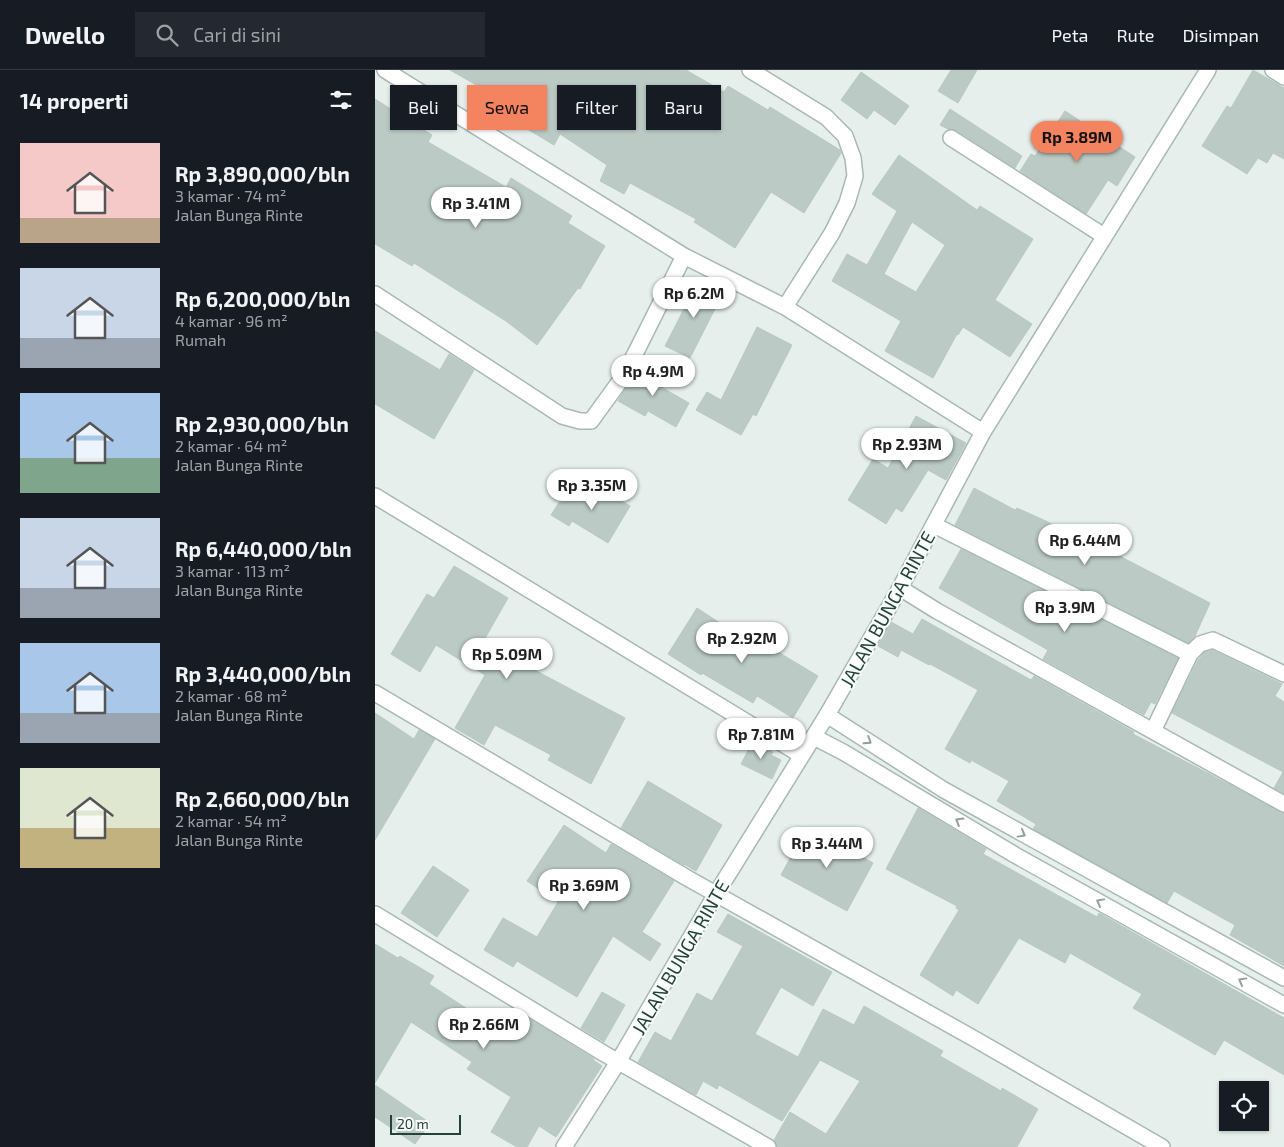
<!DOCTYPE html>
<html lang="id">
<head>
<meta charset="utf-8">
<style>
	body { margin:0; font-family:"Exo 2",sans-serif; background:#242831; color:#f1f3f6; height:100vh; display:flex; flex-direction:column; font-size:19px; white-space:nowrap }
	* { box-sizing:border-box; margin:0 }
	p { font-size:16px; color:#9ea1a6 }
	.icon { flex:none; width:28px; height:28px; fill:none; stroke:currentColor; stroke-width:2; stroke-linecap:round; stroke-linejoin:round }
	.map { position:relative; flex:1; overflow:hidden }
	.drawer { display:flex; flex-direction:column; background:#171b24; width:375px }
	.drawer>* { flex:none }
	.top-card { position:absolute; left:15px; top:15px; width:475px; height:45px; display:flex; gap:10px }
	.fabs { position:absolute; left:844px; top:1011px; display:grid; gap:10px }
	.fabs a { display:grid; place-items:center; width:50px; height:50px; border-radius:0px; background:#171b24; box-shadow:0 1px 4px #0004; font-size:25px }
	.scale { position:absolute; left:15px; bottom:12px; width:71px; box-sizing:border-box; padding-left:5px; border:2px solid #24423a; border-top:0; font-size:14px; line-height:18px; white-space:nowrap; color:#24423a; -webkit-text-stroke:4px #f7fbf9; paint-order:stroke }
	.price { position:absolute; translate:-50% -42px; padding:0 11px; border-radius:18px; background:#fff; color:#222; font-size:16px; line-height:32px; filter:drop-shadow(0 1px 2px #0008) }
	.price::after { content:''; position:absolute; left:50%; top:30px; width:15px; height:11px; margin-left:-8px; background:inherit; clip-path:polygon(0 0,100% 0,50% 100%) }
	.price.current { background:#f4845f; color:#111 }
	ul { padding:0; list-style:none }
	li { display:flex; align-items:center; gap:15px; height:125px; padding:0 20px }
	li span { display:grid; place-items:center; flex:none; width:140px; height:100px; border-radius:0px; color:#555 }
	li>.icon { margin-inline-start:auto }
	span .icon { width:60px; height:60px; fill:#fffc; stroke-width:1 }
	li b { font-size:21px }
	h2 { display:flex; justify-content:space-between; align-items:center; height:60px; padding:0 20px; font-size:21px }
	.chip { padding:0 18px; border-radius:0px; background:#171b24; box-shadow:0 1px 4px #0004; font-size:18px; line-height:45px }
	.chip.current { background:#f4845f; color:#111 }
	header { display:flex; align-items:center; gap:30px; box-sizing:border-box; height:70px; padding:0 25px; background:#171b24; border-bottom:1px solid #363941 }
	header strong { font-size:24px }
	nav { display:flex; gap:28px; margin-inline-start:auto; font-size:18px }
	.search { width:350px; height:45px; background:#242831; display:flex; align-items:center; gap:12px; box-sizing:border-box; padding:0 18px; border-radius:0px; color:#9ea1a6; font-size:19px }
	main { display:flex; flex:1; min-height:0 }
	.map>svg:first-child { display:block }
	.building { fill:#bbcac4; stroke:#b8c9c2; fill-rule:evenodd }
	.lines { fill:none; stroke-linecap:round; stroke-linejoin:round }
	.minor-casing { stroke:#a8b8b2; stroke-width:18 }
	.tertiary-casing { stroke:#a8b8b2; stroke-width:18 }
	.minor { stroke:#fff; stroke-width:15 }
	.tertiary { stroke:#fff; stroke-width:15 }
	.oneway { stroke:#92a09c }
	.labels { text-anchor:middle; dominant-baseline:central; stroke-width:4; stroke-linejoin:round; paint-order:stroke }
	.street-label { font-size:19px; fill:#24423a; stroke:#f7fbf9 }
</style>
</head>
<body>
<header>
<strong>Dwello</strong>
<div class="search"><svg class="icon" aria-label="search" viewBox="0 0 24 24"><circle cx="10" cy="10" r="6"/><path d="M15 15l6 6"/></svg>Cari di sini</div>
<nav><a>Peta</a><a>Rute</a><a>Disimpan</a></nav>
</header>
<main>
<section class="drawer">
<h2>14 properti<svg class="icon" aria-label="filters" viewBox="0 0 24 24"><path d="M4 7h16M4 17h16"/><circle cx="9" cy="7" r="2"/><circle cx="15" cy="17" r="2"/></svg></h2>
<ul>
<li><span style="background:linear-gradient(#f6c9c9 75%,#b9a48a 0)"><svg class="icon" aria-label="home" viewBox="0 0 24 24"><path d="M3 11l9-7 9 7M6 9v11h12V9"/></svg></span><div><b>Rp 3,890,000/bln</b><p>3 kamar · 74 m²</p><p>Jalan Bunga Rinte</p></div></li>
<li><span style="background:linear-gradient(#c9d6e8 70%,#9aa5b1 0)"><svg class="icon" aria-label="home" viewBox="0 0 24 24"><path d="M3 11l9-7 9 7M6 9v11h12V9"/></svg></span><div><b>Rp 6,200,000/bln</b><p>4 kamar · 96 m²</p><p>Rumah</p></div></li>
<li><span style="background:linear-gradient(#a9c7e8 65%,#7fa58c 0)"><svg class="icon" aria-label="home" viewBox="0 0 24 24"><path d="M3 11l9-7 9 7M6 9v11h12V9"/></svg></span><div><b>Rp 2,930,000/bln</b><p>2 kamar · 64 m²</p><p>Jalan Bunga Rinte</p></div></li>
<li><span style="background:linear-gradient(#c9d6e8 70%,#9aa5b1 0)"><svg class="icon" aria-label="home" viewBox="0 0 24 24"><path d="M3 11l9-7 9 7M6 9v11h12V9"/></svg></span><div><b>Rp 6,440,000/bln</b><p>3 kamar · 113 m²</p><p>Jalan Bunga Rinte</p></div></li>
<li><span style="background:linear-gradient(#a9c7e8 70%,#9aa5b1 0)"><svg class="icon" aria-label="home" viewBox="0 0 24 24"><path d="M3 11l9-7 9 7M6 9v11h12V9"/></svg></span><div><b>Rp 3,440,000/bln</b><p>2 kamar · 68 m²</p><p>Jalan Bunga Rinte</p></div></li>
<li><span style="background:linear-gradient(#dfe7d0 60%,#c2b280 0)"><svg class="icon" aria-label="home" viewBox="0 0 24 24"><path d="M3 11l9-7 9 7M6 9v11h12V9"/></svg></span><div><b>Rp 2,660,000/bln</b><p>2 kamar · 54 m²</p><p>Jalan Bunga Rinte</p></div></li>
</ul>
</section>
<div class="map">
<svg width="909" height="1077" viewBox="0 0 909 1077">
	<rect width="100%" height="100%" fill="#e6efeb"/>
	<path class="building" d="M 75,0 L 311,0 L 349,22 L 353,16 L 393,40 L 395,37 L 465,80 L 466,83 L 429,143 L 396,122 L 360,178 L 319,152 L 321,149 L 255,113 L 249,124 L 225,111 L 232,95 L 185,64 L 179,75 L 134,48 L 140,37 Z
		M 576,0 L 602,0 L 583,33 L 563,21 Z
		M 878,0 L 909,18 L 909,89 L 898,83 L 892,93 L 883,88 L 872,104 L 827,76 L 852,36 L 856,38 Z
		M 486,2 L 534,36 L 520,55 L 499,40 L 492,49 L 466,30 Z
		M 0,29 L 57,65 L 53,72 L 131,117 L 136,108 L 197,146 L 193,153 L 230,176 L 205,219 L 203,218 L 162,275 L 131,251 L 39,193 L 37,196 L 0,174 Z
		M 575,39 L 647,86 L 640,98 L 581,60 L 573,59 L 565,55 Z
		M 690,41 L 760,87 L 742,116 L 733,110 L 711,144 L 645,101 L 656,84 L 660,86 Z
		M 524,85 L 602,140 L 605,136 L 658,169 L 620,230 L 657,254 L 635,287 L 588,257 L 583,265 L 582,264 L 558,308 L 510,281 L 526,251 L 457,211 L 472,184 L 492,195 L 522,141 L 497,124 ZM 537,152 L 570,175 L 541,222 L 509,204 Z
		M 324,210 L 348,223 L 315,288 L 290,276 Z
		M 382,257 L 417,275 L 381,346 L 378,344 L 366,365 L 321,340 L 332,322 L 346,330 Z
		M 0,261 L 65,300 L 74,284 L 99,300 L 59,369 L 0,334 Z
		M 265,294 L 290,308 L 286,317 L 314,333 L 301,357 L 273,341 L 270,346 L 243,331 Z
		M 541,346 L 591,373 L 571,410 L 553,400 L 527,442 L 521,438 L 511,454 L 473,430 L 498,389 L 513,398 Z
		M 196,414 L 216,426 L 222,416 L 255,436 L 233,473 L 197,451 L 194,456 L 176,445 Z
		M 599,418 L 640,440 L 642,438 L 671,451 L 703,469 L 704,465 L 835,533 L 820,566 L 813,573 L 580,455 Z
		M 586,479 L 803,588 L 780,634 L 776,632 L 769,645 L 668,589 L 673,580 L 564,518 Z
		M 79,496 L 133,528 L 109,570 L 167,604 L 250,648 L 216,714 L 173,690 L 176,685 L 120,655 L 109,675 L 80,658 L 110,605 L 61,575 L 45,602 L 16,584 L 52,524 L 59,528 Z
		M 322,538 L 360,563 L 363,558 L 443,606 L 418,648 L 382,626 L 378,633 L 327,603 L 326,605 L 293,584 Z
		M 547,549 L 656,610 L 659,606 L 759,662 L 758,664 L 909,743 L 909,896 L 855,865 L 860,855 L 799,821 L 792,833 L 658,759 L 661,754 L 622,731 L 634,711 L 596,690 L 595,693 L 570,679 L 603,620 L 555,594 L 554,595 L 526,580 L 523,587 L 503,576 L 516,552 L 538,564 Z
		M 837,580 L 907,614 L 900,626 L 909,632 L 909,723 L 899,718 L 908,702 L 797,643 L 823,590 L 830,582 Z
		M 0,643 L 39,669 L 44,660 L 60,669 L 0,770 Z
		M 378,671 L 398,682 L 396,685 L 406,690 L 397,709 L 366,694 Z
		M 273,711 L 347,755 L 321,801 L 309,794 L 309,795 L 246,758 Z
		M 543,738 L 611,779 L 608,784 L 722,847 L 724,843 L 909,948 L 909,1005 L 849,970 L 840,985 L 758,938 L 767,924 L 695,883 L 690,893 L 644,868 L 603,934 L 581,920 L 578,926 L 545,905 L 584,840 L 581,838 L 582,836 L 511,799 Z
		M 189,755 L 231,783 L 236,774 L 299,811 L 267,862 L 286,874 L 275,891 L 238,866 L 202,927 L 142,891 L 138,897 L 109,880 L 128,848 L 162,867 L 183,832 L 152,811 Z
		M 432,757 L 498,793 L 472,841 L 406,805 Z
		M 58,796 L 94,820 L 62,867 L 26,843 Z
		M 353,844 L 457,902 L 438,936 L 406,917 L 380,964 L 423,987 L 448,939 L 479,955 L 489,936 L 568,981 L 565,986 L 626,1021 L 627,1018 L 663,1039 L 642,1077 L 402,1077 L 399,1070 L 415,1042 L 451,1064 L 485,1011 L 445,990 L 407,1051 L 344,1015 L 342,1019 L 328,1011 L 321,1025 L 263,992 L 280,962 L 296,971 L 322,923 L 337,931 L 368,876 L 342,862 Z
		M 0,874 L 23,888 L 25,886 L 59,906 L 54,914 L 117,955 L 123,945 L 146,959 L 153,948 L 219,989 L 218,990 L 227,996 L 181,1067 L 164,1056 L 152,1077 L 142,1077 L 116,1062 L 136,1027 L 92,999 L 97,992 L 36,952 L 0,1013 Z
		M 227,922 L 250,935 L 229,972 L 206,958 Z
		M 0,1015 L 55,1053 L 40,1074 L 0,1047 Z"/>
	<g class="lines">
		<g class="minor-casing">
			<path id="minor" d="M 10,0 L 309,186
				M 375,0 L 451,47 L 470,66 L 478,88 L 480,106 L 472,133 L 457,163 L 410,237
				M 898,0 L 909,7
				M 576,68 L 729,166
				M 0,224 L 187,346 L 205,351 L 216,351 L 245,311 L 260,284 L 309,186 L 410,237 L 608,362
				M 0,426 L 426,685
				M 559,455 L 815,584
				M 525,518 L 562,541 L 909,734
				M 0,623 L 314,809 L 598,968 L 787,1077
				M 452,645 L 569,720 L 909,908
				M 778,661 L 815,584 L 825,574 L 838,570 L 909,604
				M 439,667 L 468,682 L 640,785 L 909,935
				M 0,844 L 228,983 L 393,1077"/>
		</g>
		<g class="tertiary-casing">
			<path id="tertiary" d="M 189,1077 L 243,992 L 341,824 L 452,645 L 525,518 L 608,362 L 833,0"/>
		</g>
		<use href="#minor" class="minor"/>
		<use href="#tertiary" class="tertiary"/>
	</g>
	<defs><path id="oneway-chevron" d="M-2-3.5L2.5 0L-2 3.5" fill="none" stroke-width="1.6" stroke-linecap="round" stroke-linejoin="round" transform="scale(1.25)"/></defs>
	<g class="oneway">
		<use href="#oneway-chevron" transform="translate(493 671) rotate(33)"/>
		<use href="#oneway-chevron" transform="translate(584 751) rotate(-149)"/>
		<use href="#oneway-chevron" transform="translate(647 764) rotate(29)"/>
		<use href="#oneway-chevron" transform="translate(725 832) rotate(-151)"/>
		<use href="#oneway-chevron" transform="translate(867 911) rotate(-151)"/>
	</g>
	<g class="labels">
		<g class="street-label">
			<text transform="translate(512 539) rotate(-61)">JALAN BUNGA RINTE</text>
			<text transform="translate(305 887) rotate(-60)">JALAN BUNGA RINTE</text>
		</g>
	</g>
</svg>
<div class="fabs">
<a><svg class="icon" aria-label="locate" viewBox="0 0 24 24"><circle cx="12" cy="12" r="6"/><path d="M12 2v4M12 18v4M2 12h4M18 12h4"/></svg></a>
</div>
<div class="scale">20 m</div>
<b class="price current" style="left:702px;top:93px">Rp 3.89M</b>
<b class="price" style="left:101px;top:159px">Rp 3.41M</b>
<b class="price" style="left:319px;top:249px">Rp 6.2M</b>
<b class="price" style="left:278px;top:327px">Rp 4.9M</b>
<b class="price" style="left:532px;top:400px">Rp 2.93M</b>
<b class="price" style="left:217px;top:441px">Rp 3.35M</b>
<b class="price" style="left:710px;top:496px">Rp 6.44M</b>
<b class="price" style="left:690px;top:563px">Rp 3.9M</b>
<b class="price" style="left:367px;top:594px">Rp 2.92M</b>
<b class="price" style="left:132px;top:610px">Rp 5.09M</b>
<b class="price" style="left:386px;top:690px">Rp 7.81M</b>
<b class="price" style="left:452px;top:799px">Rp 3.44M</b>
<b class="price" style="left:209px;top:841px">Rp 3.69M</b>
<b class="price" style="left:109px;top:980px">Rp 2.66M</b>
<div class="top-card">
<a class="chip">Beli</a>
<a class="chip current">Sewa</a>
<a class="chip">Filter</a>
<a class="chip">Baru</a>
</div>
</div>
</main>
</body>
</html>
